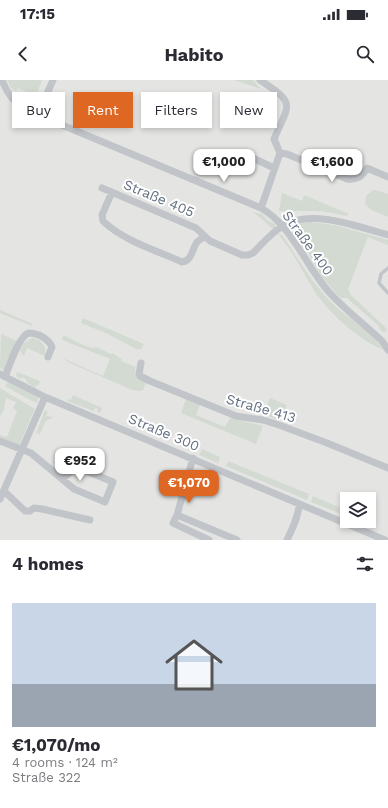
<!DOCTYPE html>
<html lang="en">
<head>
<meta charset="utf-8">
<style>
	body { margin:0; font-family:"Work Sans",sans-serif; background:#f7f7f7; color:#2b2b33; height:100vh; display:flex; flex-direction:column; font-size:15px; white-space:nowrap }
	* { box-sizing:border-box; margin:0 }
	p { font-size:13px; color:#7c7c81 }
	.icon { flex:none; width:22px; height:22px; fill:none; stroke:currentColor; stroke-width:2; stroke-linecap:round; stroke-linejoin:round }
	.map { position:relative; height:460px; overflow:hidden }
	.panel { display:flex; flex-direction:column; background:#fff; flex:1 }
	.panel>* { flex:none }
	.top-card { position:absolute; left:12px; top:12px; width:364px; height:36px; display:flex; gap:8px }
	.buttons { position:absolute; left:340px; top:412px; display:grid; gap:8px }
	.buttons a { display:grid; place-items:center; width:36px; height:36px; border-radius:0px; background:#fff; box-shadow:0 2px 6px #0003; font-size:20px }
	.price { position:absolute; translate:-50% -34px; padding:0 9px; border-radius:8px; background:#fff; color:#222; font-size:13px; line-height:26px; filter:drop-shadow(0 1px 2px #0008) }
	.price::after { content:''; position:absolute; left:50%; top:24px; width:12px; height:9px; margin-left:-6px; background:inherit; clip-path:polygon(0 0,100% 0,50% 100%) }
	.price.current { background:#df6724; color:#fff }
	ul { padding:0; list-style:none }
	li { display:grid; align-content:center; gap:8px; height:212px; padding:0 12px }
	li span { display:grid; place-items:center; height:124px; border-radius:0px; color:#555 }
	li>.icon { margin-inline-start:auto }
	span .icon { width:72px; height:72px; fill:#fffc; stroke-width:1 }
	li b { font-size:17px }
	h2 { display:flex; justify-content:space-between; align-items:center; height:48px; padding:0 12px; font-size:17px }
	.pill { padding:0 14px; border-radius:0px; background:#fff; box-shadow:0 2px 6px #0003; font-size:14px; line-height:36px }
	.pill.current { background:#df6724; color:#fff }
	.status { display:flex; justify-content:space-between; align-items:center; height:28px; padding:0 20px; background:#fff; direction:ltr }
	.status svg { height:11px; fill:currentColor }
	header { display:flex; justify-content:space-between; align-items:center; height:52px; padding:0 12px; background:#fff; font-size:18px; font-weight:700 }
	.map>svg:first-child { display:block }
	.built { fill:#e4e5e3; fill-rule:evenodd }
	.green { fill:#d3dad1 }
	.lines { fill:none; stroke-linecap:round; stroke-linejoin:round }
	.service { stroke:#c1c4c8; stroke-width:3.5 }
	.minor { stroke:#c1c4c8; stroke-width:7 }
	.labels { text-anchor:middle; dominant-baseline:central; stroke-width:4; stroke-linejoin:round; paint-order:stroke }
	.street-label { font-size:14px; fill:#637080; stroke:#fff }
</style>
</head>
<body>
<div class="status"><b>17:15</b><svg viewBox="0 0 49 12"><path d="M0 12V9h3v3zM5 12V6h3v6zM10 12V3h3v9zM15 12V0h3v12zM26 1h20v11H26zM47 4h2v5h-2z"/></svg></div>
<header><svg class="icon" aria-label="back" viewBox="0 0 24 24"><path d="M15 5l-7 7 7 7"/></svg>Habito<svg class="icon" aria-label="search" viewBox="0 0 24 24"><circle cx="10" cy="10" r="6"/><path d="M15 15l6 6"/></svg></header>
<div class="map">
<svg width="388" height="460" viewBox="0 0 388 460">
	<rect width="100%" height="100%" fill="#f3f4ef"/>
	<path class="built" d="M 0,0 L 388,0 L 388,460 L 0,460 ZM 347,419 L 369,419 L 369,441 L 347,441 Z"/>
	<path class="green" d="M 7,0 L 42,0 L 36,16 L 18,8 L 16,11 L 11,8 Z
		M 234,0 L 253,0 L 261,9 Z
		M 373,110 L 379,111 L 388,114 L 388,137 L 371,130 L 365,124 L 366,116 Z
		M 282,113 L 302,121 L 304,115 L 349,134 L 347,136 L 321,131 L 279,131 Z
		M 253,132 L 262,134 L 267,140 L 275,144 L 275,147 L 273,149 Z
		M 309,142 L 334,145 L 388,160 L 388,165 L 368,157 L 348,209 L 351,215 L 387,249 L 385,252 L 383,252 L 380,250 L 379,246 L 347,218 L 341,218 C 330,208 319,194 312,180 C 309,175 307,169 303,164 C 300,160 294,158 293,153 C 293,149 295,146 297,144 Z
		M 278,154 L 282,155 C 297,177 312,203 331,222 C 345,236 374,254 383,270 C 358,259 330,234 315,212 C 303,192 293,172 278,154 Z
		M 0,230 L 33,244 L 32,246 L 0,233 Z
		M 83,238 L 144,264 L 141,270 L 138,268 L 138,270 L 108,254 L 81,243 Z
		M 1,254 L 17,261 L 4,290 L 0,288 Z
		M 63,255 L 88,267 L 93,268 L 96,267 L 111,274 L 112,273 L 122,279 L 121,281 L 136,287 C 132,296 139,298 146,302 L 143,310 L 141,311 L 132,310 L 70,283 L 60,277 L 103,296 L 110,279 L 62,260 Z
		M 32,258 C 42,260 47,266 45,276 L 27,268 L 24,276 L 20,271 L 24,263 Z
		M 17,292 L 40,301 L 38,306 L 36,305 L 35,308 L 26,302 L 27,300 L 22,297 L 21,299 L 16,296 Z
		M 8,301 L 37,317 L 38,319 L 37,323 L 30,320 L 5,306 Z
		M 0,308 L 35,329 L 19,365 L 0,357 L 0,355 L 7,357 L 17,331 L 13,328 L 16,322 L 6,318 L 4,330 L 0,336 Z
		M 73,315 L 102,328 L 100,333 L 97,332 L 98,329 L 95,328 L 94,331 L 67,321 L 68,319 L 71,320 Z
		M 270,318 L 287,325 L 280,341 L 263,334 Z
		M 186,319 L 200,325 L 196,335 L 225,347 L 230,338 L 263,346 L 256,364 L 181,333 Z
		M 45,330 L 48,332 L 46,336 L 53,337 L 46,341 L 40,354 L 36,353 Z
		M 202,369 L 220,377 L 218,383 L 199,375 Z
		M 228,381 L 309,414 L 307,420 L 226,386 Z
		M 313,416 L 343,429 L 341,434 L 311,422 Z"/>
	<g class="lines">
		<path class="service" d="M 388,188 L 381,194 L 379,203 L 388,213"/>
		<path class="minor" d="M 2,0 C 7,14 14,23 26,30 L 261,128 C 291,145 305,184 328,211 C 344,229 364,244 382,261 L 388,270
			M 260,0 C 296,24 290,22 274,59 L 280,73 L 261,128
			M 38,34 L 53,0
			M 280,73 L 287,74 L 347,99 C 357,100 362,97 367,88 L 388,97
			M 255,79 L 274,88
			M 102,108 L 196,148 L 210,161 L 242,175 L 248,175 L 253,173 C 262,164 272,152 283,146 C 311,128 359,147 388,155
			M 112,112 L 102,135 L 103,141 C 124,161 155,170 182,182 C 192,181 192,169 197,162 C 199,160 202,158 205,157
			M 141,283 L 139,294 L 140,296 L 150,301 L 236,336 L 263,340 L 279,345 L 327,363 L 388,388
			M 0,294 L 45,317 L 385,460
			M 5,297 C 9,287 19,255 29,253 C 32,253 36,254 39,255 C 45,258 50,261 52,267 L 48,277
			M 0,361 L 31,373 L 74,409 L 105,422 L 113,402 L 77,387 L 62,399
			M 193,378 L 177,435 L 173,443 L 209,460
			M 4,411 L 25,431 L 30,431 L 34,428 L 42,429 L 90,440
			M 0,419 L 45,317
			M 177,435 L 237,460
			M 287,460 C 292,449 299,436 299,424"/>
	</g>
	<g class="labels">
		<g class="street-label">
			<text transform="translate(159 118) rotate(23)">Straße 405</text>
			<text transform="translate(308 163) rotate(54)">Straße 400</text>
			<text transform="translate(261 328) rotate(16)">Straße 413</text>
			<text transform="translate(164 352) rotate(23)">Straße 300</text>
		</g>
	</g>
</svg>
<div class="buttons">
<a><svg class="icon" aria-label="layers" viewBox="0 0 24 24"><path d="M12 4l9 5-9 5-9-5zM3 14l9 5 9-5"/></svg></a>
</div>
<b class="price" style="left:224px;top:103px">€1,000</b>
<b class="price" style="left:332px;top:103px">€1,600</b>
<b class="price" style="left:80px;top:402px">€952</b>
<b class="price current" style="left:189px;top:424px">€1,070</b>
<div class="top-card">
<a class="pill">Buy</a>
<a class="pill current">Rent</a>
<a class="pill">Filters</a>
<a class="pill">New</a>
</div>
</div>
<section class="panel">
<h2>4 homes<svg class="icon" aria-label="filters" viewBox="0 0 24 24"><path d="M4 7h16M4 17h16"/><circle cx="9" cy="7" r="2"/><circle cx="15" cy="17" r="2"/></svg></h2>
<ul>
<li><span style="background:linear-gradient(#c9d6e8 65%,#9aa5b1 0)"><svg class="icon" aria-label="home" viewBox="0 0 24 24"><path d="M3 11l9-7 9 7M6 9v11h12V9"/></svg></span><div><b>€1,070/mo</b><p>4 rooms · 124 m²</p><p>Straße 322</p></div></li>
</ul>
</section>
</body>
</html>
